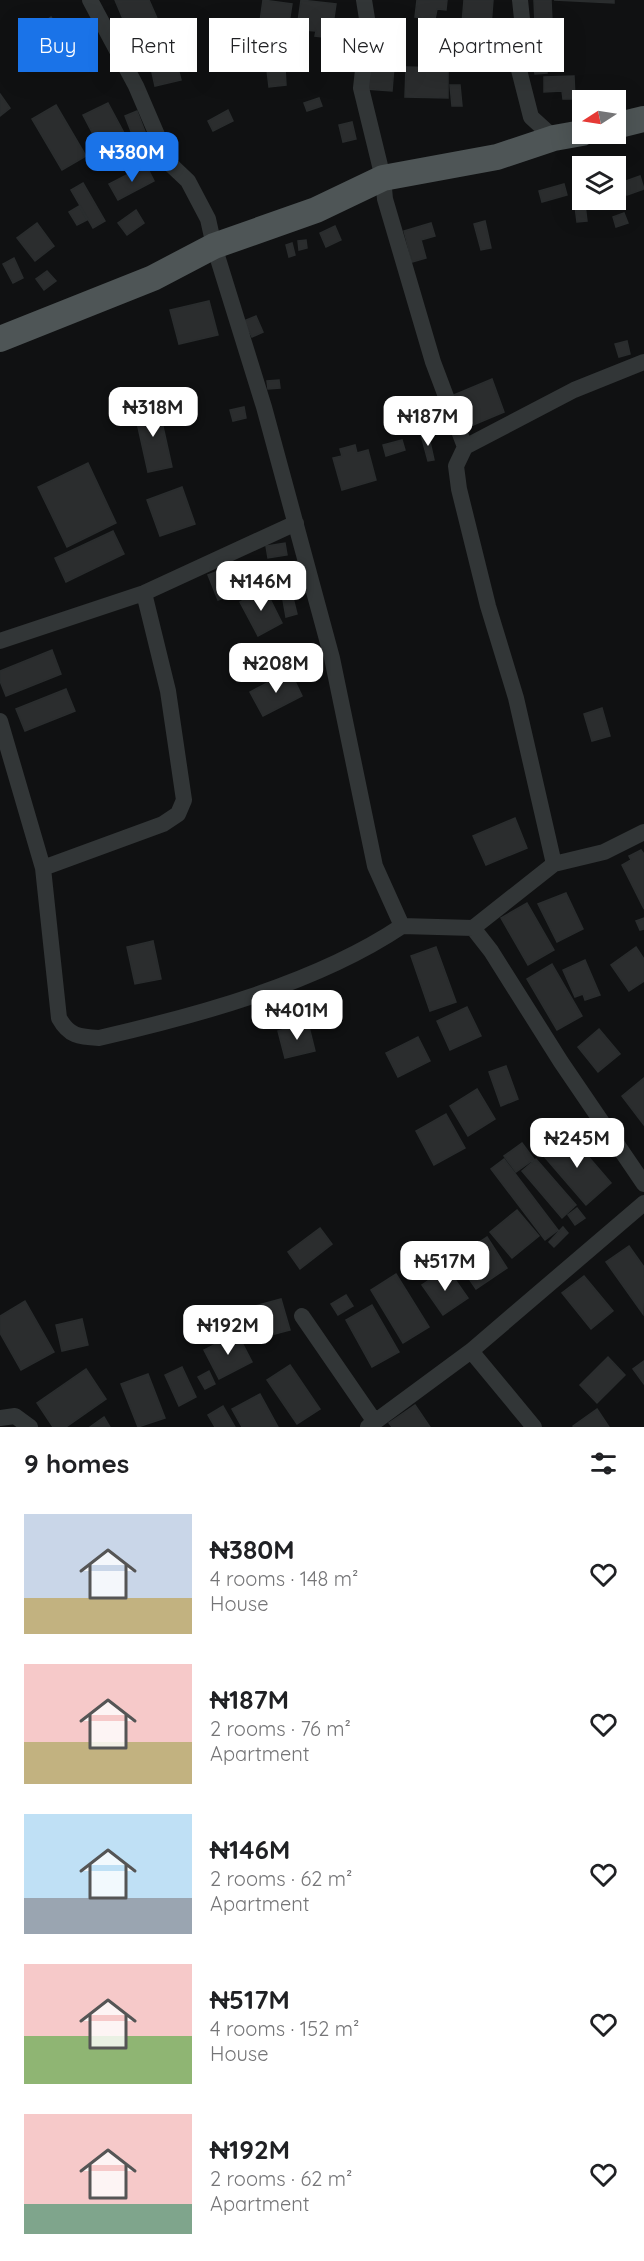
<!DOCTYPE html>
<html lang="en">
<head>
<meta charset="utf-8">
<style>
	body { margin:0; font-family:Quicksand,sans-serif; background:#f6f6f6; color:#202124; height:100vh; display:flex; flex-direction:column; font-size:22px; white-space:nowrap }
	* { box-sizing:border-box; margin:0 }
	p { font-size:20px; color:#757577 }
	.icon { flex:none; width:33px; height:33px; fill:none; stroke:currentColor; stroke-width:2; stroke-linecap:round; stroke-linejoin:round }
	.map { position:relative; height:1427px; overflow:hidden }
	.side { display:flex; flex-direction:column; background:#fff; flex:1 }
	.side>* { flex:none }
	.guide { position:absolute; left:18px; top:18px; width:609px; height:54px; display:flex; gap:12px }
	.needle { width:39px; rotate:258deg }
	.fabs { position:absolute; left:572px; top:90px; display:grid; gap:12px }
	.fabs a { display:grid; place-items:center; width:54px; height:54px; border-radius:0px; background:#fff; box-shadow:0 6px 24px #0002; font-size:30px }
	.price { position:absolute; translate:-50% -51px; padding:0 14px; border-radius:12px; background:#fff; color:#222; font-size:20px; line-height:39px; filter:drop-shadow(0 2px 3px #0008) }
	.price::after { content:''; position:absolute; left:50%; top:36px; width:18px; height:14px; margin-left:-9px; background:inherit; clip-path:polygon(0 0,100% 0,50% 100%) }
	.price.selected { background:#1a73e8; color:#fff }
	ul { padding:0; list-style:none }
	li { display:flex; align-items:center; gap:18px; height:150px; padding:0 24px }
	li span { display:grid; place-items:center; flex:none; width:168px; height:120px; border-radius:0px; color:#555 }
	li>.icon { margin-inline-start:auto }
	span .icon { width:72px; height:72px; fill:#fffc; stroke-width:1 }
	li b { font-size:26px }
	h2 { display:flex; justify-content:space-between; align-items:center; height:72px; padding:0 24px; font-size:26px }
	.tag { padding:0 21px; border-radius:0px; background:#fff; box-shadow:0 6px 24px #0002; font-size:21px; line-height:54px }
	.tag.selected { background:#1a73e8; color:#fff }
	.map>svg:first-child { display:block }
	.building { fill:#2b2d2e; stroke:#2a2d2e; stroke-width:1.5 }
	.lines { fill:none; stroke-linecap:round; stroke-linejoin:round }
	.street { stroke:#323637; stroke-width:16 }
	.primary { stroke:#4e5556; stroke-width:26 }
</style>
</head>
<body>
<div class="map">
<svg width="644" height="1427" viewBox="0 0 644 1427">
	<rect width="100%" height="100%" fill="#101112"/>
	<path class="building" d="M 115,0 L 149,0 L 160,25 L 131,38 Z
		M 263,0 L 292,4 L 283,61 L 255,57 Z
		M 301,0 L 336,4 L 331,38 L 315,36 L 316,31 L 303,30 L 304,23 L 298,22 Z
		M 417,0 L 447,0 L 446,10 L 437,9 L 435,19 L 415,17 Z
		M 464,0 L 493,0 L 491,26 L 482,25 L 482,30 L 470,29 L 470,24 L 462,24 Z
		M 534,0 L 551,0 L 552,22 L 535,23 Z
		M 554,0 L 614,0 L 614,3 Z
		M 51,17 L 61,33 L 40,47 L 30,32 Z
		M 70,37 L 81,57 L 57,69 L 46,50 Z
		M 173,49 L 181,80 L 155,86 L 148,54 Z
		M 546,62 L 547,73 L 535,74 L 533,63 Z
		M 368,63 L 394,66 L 392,91 L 366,89 Z
		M 406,67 L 448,68 L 448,98 L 405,97 Z
		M 285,68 L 286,85 L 269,87 L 267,70 Z
		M 574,76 L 575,99 L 563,99 L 562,91 L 544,92 L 544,77 Z
		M 450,85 L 460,85 L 462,106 L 452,106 Z
		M 0,94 L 10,108 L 0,116 Z
		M 319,98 L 322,106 L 307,111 L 304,103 Z
		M 108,103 L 131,146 L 106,159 L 83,115 Z
		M 56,105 L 86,156 L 62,170 L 32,119 Z
		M 228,110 L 233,121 L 213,131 L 208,121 Z
		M 137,111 L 151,147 L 139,152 L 125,116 Z
		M 352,122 L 356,139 L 343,142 L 339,125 Z
		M 146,165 L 154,181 L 118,200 L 109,184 Z
		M 640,176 L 644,189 L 627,195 L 623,182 Z
		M 83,183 L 105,221 L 93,228 L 71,190 Z
		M 564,184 L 567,195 L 542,202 L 539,191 Z
		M 585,205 L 587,221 L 577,222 L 575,206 Z
		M 79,206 L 87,220 L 77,225 L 69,212 Z
		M 136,210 L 144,223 L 127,235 L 118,223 Z
		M 624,213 L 628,223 L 616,227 L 613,217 Z
		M 485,221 L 491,248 L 481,250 L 474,224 Z
		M 37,223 L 54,246 L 35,261 L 17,238 Z
		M 431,223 L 435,236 L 421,240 L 426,258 L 412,262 L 404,231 Z
		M 335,226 L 341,240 L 326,247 L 320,233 Z
		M 306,240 L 307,248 L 299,250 L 298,241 Z
		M 292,243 L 295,255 L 289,257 L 286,245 Z
		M 14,258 L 23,278 L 13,283 L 3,264 Z
		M 47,271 L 56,281 L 44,290 L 36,279 Z
		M 209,301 L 218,335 L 179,344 L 170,310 Z
		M 256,316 L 263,332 L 252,337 L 244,321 Z
		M 627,341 L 630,354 L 619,357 L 615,344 Z
		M 492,379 L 504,412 L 466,428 L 454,395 Z
		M 279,380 L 280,388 L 268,389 L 267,381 Z
		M 158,404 L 172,467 L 148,472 L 134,409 Z
		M 244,407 L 246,418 L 233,421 L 230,410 Z
		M 428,433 L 434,460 L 428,461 L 421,435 Z
		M 402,440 L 405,450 L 386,456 L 383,445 Z
		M 355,445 L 357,453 L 368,450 L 376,480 L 342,490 L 333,458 L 342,456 L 340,449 Z
		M 88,463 L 116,523 L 67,547 L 38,487 Z
		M 182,487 L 195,524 L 160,536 L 147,500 Z
		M 113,531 L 124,554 L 66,582 L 55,558 Z
		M 285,543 L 287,555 L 268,558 L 266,546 Z
		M 232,566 L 241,591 L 218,600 L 208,575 Z
		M 265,589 L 282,623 L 258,636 L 240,602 Z
		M 293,598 L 297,614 L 286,617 L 283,600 Z
		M 52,650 L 61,674 L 6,696 L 0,681 L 0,671 Z
		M 290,671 L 302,696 L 263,716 L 250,692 Z
		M 66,689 L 75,711 L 25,731 L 16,709 Z
		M 602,708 L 610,736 L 592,741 L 584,714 Z
		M 515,818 L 527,848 L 486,865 L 473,836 Z
		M 641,850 L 644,854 L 644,909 L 622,865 L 631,860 L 629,856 Z
		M 566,893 L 583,929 L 557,942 L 538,904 Z
		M 527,903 L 554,950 L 528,965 L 501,918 Z
		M 644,918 L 644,929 L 640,930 L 636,921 Z
		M 153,941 L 161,979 L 135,984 L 127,947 Z
		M 436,947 L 456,1002 L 430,1011 L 411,956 Z
		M 636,947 L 644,959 L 644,981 L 629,991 L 611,965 Z
		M 585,960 L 600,995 L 585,1000 L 583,994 L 575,997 L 563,970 Z
		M 552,964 L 582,1016 L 557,1030 L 527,979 Z
		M 467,1007 L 481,1036 L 450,1050 L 437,1021 Z
		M 308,1023 L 315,1051 L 285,1058 L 278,1031 Z
		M 599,1029 L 620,1054 L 598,1072 L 578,1047 Z
		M 418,1037 L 430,1061 L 398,1077 L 386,1053 Z
		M 506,1066 L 518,1099 L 501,1106 L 489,1072 Z
		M 644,1078 L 644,1125 L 622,1096 Z
		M 477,1089 L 495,1119 L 468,1136 L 450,1106 Z
		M 446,1114 L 465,1148 L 434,1165 L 416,1131 Z
		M 568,1133 L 611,1183 L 586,1205 L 543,1155 Z
		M 522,1143 L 534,1159 L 516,1172 L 504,1156 Z
		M 504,1159 L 558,1230 L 545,1240 L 491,1169 Z
		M 536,1159 L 576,1205 L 562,1218 L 522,1171 Z
		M 577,1208 L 585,1218 L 575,1225 L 568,1215 Z
		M 517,1210 L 539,1236 L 512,1258 L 490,1232 Z
		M 563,1227 L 568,1233 L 554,1247 L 549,1242 Z
		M 320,1228 L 332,1244 L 300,1269 L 288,1252 Z
		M 487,1237 L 507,1268 L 476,1289 L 455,1258 Z
		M 629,1246 L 644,1267 L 643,1314 L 606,1262 Z
		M 447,1268 L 468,1298 L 443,1315 L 422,1285 Z
		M 396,1274 L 429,1327 L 403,1343 L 371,1290 Z
		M 584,1276 L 613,1311 L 591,1329 L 562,1293 Z
		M 346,1295 L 353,1306 L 338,1315 L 331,1304 Z
		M 281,1299 L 290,1330 L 248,1341 L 240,1310 Z
		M 25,1301 L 54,1352 L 21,1370 L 0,1333 L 0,1316 Z
		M 372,1305 L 399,1352 L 372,1367 L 346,1320 Z
		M 82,1319 L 88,1345 L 62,1351 L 56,1325 Z
		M 237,1333 L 252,1362 L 219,1379 L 204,1350 Z
		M 608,1357 L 625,1375 L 597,1403 L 580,1385 Z
		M 644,1361 L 644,1384 L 633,1369 Z
		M 290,1365 L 320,1409 L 297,1424 L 267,1380 Z
		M 182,1367 L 196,1397 L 179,1406 L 165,1375 Z
		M 86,1369 L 106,1399 L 66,1427 L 53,1427 L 37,1403 Z
		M 209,1371 L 215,1384 L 205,1389 L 198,1377 Z
		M 148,1374 L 165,1418 L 138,1427 L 121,1384 Z
		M 260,1394 L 278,1427 L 242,1427 L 232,1409 Z
		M 415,1405 L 430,1427 L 392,1427 L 389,1423 Z
		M 223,1406 L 235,1427 L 215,1427 L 208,1415 Z
		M 597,1409 L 609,1427 L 574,1427 L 573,1426 Z
		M 104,1417 L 110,1427 L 90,1427 Z"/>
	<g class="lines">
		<path class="street" d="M 364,0 L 368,25 L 361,88 L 383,178 L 385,199 L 433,362 L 465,447
			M 520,0 L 522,19 L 518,66 L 531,117 L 554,138
			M 644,362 L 574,390 L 465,447 L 456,466 L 459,489 L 488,606 L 516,698 L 554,864 L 473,928 L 491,951 L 561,1062 L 644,1184
			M 0,641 L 144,593 L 296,523
			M 0,721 L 43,868 L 59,1018 C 69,1036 79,1037 99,1038 C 199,1015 317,983 402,926 L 375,866 L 332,658 L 264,407 L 214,246 L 208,219 L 188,181 L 169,163 L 136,86 L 90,0
			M 554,864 L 604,852 L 644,832
			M 43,868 L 163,824 L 178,814 L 184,800 L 168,691 L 144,593
			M 402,926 L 473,928
			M 302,1316 L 375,1422
			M 471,1351 L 534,1427
			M 0,1418 L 15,1416 L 30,1427
			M 368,1427 L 471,1351 L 644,1203"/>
		<path class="primary" d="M 615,126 L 644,119
			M 0,339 L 153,278 L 214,246 L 316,210 L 383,178 L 497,157 L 554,138 L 582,133"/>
	</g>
</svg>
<div class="fabs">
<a><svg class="needle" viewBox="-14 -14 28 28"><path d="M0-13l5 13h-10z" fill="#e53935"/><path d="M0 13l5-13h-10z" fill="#757577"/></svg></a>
<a><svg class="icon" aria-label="layers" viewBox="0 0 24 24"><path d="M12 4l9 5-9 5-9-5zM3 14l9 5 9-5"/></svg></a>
</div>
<b class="price selected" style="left:132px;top:183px">₦380M</b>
<b class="price" style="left:153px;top:438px">₦318M</b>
<b class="price" style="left:428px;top:447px">₦187M</b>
<b class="price" style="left:261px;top:612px">₦146M</b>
<b class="price" style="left:276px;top:694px">₦208M</b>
<b class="price" style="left:297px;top:1041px">₦401M</b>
<b class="price" style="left:577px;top:1169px">₦245M</b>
<b class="price" style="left:445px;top:1292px">₦517M</b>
<b class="price" style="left:228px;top:1356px">₦192M</b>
<div class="guide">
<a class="tag selected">Buy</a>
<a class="tag">Rent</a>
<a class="tag">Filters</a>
<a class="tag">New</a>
<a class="tag">Apartment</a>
</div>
</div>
<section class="side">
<h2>9 homes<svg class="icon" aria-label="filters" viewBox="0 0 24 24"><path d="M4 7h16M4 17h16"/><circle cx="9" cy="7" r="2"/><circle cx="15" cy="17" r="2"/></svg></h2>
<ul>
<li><span style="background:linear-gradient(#c9d6e8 70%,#c2b280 0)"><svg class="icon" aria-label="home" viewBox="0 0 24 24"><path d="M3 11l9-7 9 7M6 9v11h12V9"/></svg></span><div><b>₦380M</b><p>4 rooms · 148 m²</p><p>House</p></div><svg class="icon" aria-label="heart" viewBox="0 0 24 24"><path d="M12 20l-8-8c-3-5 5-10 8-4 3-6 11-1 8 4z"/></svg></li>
<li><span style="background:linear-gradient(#f6c9c9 65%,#c2b280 0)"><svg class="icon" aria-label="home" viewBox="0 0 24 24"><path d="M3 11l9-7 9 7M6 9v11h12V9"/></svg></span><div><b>₦187M</b><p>2 rooms · 76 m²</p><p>Apartment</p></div><svg class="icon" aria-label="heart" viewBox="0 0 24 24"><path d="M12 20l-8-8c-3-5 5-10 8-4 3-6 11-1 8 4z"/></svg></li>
<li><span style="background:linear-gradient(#bfe0f5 70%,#9aa5b1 0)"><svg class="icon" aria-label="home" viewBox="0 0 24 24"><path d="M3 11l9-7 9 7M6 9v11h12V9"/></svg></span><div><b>₦146M</b><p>2 rooms · 62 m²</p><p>Apartment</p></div><svg class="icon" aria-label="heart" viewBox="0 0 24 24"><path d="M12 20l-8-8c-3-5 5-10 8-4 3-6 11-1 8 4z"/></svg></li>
<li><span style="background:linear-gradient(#f6c9c9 60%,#8fb573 0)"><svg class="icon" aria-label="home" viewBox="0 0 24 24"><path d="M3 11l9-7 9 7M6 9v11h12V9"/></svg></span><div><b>₦517M</b><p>4 rooms · 152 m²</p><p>House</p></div><svg class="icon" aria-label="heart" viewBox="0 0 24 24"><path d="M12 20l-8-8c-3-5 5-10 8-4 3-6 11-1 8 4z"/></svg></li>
<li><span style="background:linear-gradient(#f6c9c9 75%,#7fa58c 0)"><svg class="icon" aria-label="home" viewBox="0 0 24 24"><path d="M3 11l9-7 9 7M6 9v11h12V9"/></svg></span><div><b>₦192M</b><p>2 rooms · 62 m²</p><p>Apartment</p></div><svg class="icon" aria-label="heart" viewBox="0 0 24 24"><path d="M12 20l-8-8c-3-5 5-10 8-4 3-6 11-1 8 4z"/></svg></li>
</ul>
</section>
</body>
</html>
